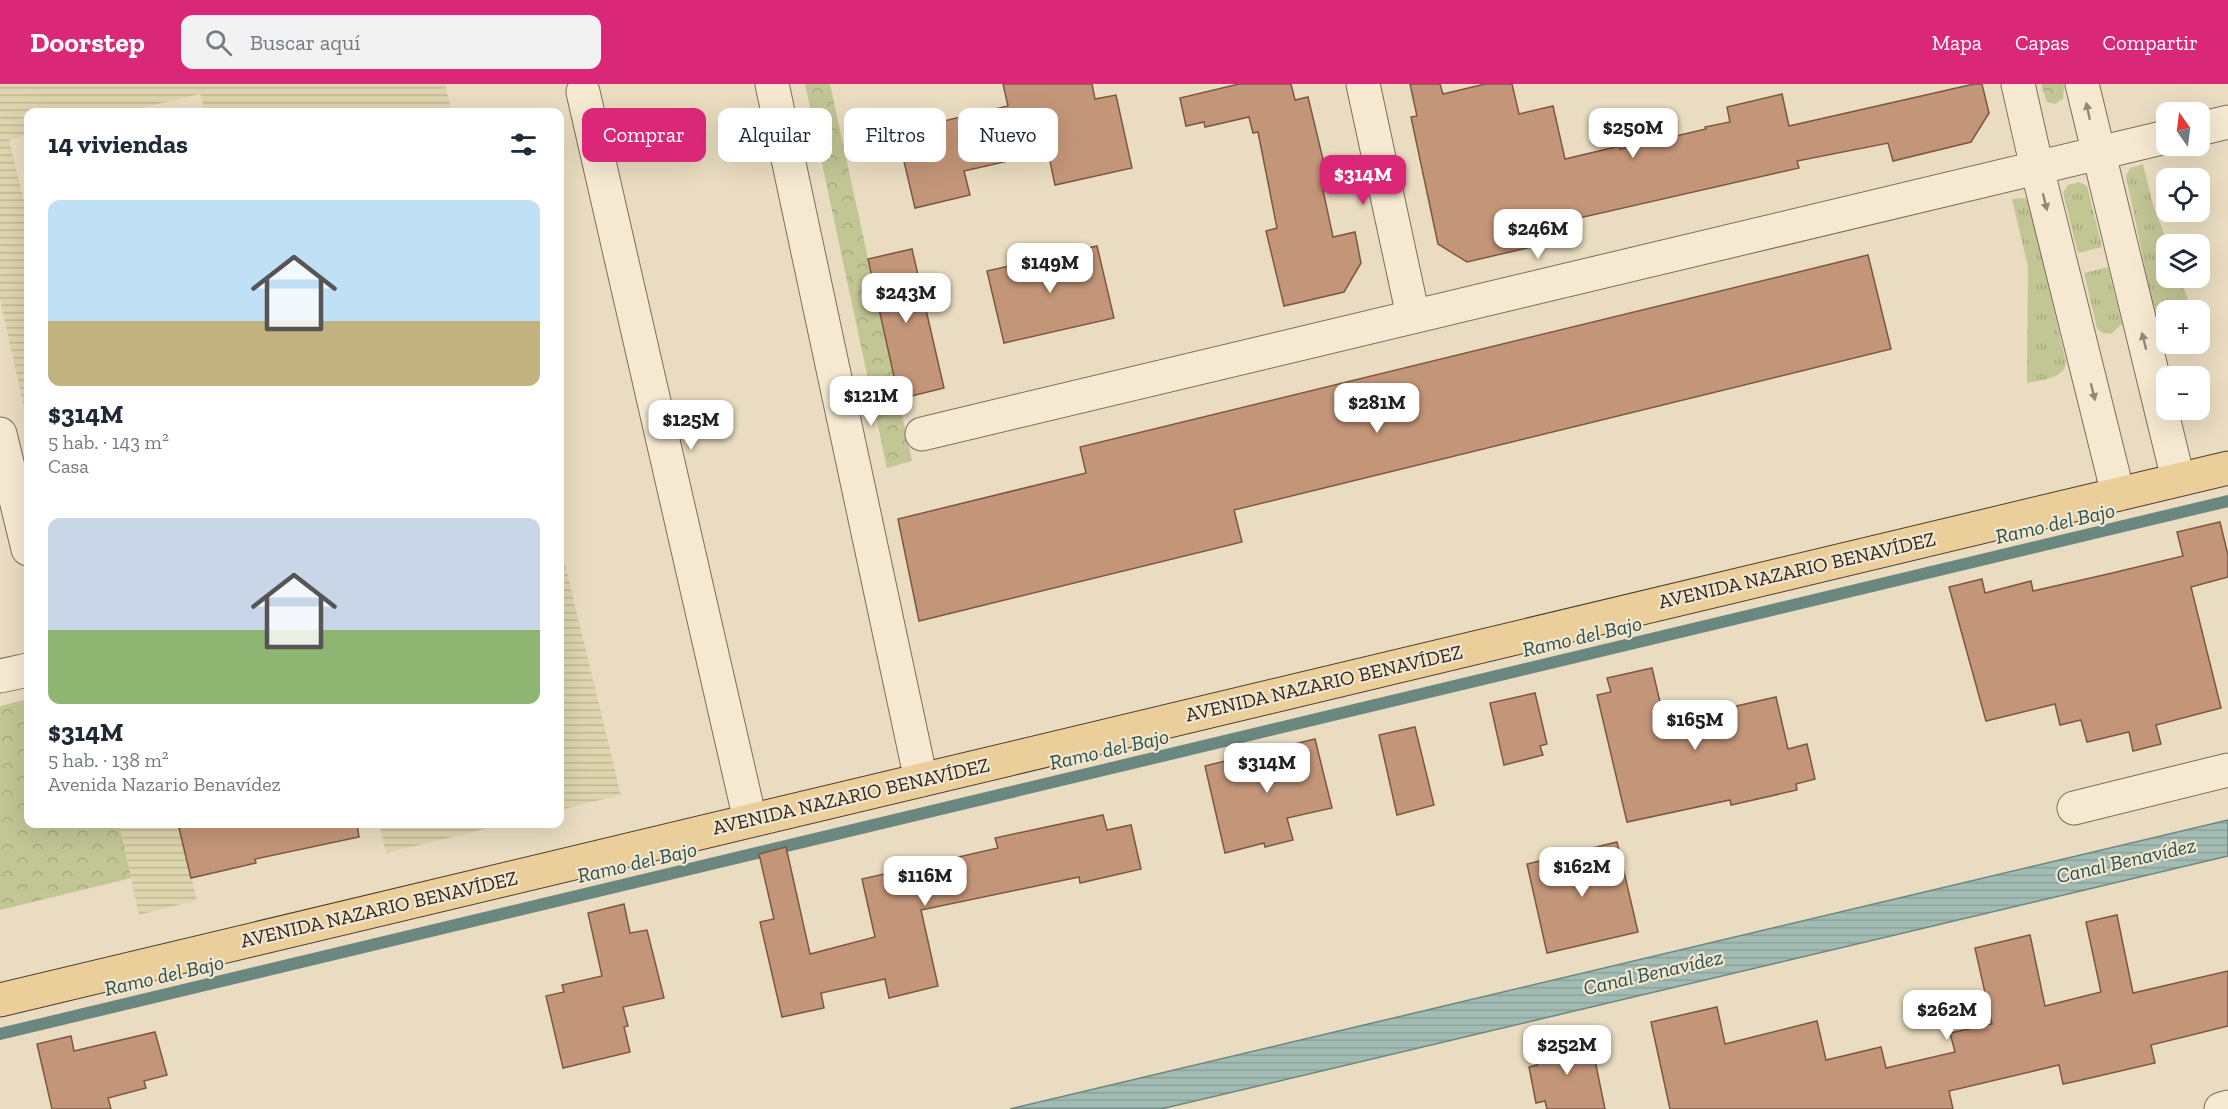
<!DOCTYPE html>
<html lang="es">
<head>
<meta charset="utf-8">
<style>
	body { margin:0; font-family:"Zilla Slab",serif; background:#f2f2f3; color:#1f2937; height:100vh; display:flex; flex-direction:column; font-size:22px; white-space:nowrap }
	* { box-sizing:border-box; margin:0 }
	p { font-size:20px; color:#747a83 }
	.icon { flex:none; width:33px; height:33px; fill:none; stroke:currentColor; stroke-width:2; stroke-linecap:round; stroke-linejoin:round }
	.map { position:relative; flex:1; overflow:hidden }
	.details { position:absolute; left:24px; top:24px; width:540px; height:720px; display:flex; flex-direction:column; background:#fff; border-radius:12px; box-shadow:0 6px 24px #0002 }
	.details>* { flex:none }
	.banner { position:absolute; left:582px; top:24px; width:570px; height:54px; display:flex; gap:12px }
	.needle { width:39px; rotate:346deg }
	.fabs { position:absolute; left:2156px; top:18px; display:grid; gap:12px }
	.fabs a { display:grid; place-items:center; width:54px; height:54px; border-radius:12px; background:#fff; box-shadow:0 6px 24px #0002; font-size:30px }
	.price { position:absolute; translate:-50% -51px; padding:0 14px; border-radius:12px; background:#fff; color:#222; font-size:20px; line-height:39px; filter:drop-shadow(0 2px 3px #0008) }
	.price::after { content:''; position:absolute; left:50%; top:36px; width:18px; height:14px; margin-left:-9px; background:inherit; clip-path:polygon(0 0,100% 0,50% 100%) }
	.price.selected { background:#db2777; color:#fff }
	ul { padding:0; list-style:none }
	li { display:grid; align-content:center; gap:12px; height:318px; padding:0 24px }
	li span { display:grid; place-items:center; height:186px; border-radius:12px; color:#555 }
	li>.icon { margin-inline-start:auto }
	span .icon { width:108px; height:108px; fill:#fffc; stroke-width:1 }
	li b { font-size:26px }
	h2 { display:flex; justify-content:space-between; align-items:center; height:72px; padding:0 24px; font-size:26px }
	.pill { padding:0 21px; border-radius:12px; background:#fff; box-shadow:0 6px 24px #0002; font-size:21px; line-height:54px }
	.pill.selected { background:#db2777; color:#fff }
	header { display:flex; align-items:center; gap:36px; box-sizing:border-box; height:84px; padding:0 30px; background:#db2777; color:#fff }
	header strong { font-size:28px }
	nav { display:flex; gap:33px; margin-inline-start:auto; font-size:21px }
	.search { width:420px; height:54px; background:#f2f2f3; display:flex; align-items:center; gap:15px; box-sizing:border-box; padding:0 21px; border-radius:12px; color:#747a83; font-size:22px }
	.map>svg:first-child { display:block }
	.farmland { fill:url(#farmland-rules) }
	.grass { fill:url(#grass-tufts) }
	.park { fill:url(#park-crowns) }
	.water { fill:url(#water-rules); stroke:#6b8880; stroke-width:1.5 }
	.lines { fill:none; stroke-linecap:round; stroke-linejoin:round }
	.stream { stroke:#6b8880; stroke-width:12 }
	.building { fill:#c49679; stroke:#7e5741; stroke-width:1.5 }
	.minor-casing { stroke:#816d59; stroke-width:35 }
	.primary-casing { stroke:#4e3c2e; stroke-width:35 }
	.minor { stroke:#f5e9d2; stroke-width:33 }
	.primary { stroke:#eacf9a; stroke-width:33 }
	.oneway { fill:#938878 }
	.labels { text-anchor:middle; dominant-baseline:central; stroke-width:4.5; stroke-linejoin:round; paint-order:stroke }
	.street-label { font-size:20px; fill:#31261d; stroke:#f1e6cf }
	.water-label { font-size:21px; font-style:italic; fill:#2d504d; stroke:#f1e6cf }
</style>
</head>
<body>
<header>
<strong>Doorstep</strong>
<div class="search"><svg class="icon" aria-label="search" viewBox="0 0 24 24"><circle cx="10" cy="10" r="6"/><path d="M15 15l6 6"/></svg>Buscar aquí</div>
<nav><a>Mapa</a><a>Capas</a><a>Compartir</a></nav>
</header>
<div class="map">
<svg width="2228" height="1025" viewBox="0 0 2228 1025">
	<defs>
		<pattern id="farmland-rules" width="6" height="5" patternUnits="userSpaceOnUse" patternTransform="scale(1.5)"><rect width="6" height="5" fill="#ded5ae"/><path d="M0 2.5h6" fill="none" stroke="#bfb795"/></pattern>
		<pattern id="grass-tufts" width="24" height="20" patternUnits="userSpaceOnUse" patternTransform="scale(1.5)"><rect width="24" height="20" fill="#c2c695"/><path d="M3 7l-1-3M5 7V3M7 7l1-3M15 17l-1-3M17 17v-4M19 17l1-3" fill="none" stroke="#a7aa80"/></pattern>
		<pattern id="park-crowns" width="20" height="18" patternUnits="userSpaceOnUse" patternTransform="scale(1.5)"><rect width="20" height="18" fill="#c2c695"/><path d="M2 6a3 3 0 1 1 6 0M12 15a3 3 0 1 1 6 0" fill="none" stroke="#a7aa80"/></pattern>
		<pattern id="water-rules" width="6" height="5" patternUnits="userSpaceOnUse" patternTransform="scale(1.5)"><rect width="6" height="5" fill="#a2bcb3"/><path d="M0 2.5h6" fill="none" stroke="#8ca19a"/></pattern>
	</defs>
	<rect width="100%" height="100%" fill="#e9dcc0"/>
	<path class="farmland" d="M 0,0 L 445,0 L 452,28 L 205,28 L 200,10 L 124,28 L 28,28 L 28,51 L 9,56 L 28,134 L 28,341 L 0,216 Z
		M 560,460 L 621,711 L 560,726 Z
		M 119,740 L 178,740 L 197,816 L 139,831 Z
		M 379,740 L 506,740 L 386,769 Z"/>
	<path class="grass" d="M 2143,80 L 2153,121 L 2168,160 L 2166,194 L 2180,194 L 2192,226 L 2166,226 L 2166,260 L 2186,260 L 2170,263 L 2163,260 L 2159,251 L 2126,92 L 2130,84 Z
		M 2079,98 L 2087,102 L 2102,163 L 2078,169 L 2063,109 L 2068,101 Z
		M 2024,114 L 2029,118 L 2066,278 C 2065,295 2041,296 2027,299 L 2028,183 L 2012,115 Z
		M 2108,183 L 2122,240 L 2111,250 L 2103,249 L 2097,244 L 2084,189 Z"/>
	<path class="park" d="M 805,0 L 830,0 L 912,377 L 887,384 Z
		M 2041,0 L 2064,0 L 2063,15 L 2055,20 L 2047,18 Z
		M 28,615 L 28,740 L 119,740 L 131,794 L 0,826 L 0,622 Z"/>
	<path class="water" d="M 2228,736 L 2228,772 L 1161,1025 L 1010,1025 Z"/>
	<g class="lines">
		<path class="stream" d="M 0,950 L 2228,417"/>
	</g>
	<path class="building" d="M 1003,0 L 1092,0 L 1095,15 L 1116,11 L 1132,84 L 1055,101 L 1048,68 L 964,87 L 970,111 L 915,124 L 898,52 L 936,43 L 935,39 L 1008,22 Z
		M 1239,0 L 1291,0 L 1295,16 L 1308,13 L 1328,96 L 1321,97 L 1333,153 L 1355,148 L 1361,179 L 1344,208 L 1284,222 L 1266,147 L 1277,144 L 1258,48 L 1253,49 L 1249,33 L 1205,43 L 1204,38 L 1186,42 L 1180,14 Z
		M 1410,0 L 1440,0 L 1443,10 L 1485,0 L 1512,0 L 1519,30 L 1553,22 L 1565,75 L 1620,62 L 1620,65 L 1706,45 L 1705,43 L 1730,38 L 1727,23 L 1782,10 L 1789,42 L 1974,0 L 1982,0 L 1989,29 L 1971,58 L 1893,77 L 1888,59 L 1797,77 L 1799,84 L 1579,134 L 1582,151 L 1467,178 L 1438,160 L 1411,33 L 1417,32 Z
		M 1097,162 L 1114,234 L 1004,259 L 987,187 Z
		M 912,165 L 944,304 L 899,315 L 868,175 Z
		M 1868,171 L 1891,265 L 1234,426 L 1242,458 L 919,537 L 898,435 L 1086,389 L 1080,363 Z
		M 2220,438 L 2228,471 L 2228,493 L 2191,503 L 2221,624 L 2156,641 L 2161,660 L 2133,667 L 2129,648 L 2087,658 L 2081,636 L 2060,641 L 2055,620 L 1986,637 L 1949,503 L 1982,495 L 1985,509 L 2031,497 L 2033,507 L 2108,490 L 2183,472 L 2177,448 Z
		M 1652,584 L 1663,631 L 1682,626 L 1684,634 L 1776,613 L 1788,665 L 1807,660 L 1815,695 L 1796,700 L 1797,706 L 1731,721 L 1730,716 L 1627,738 L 1597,611 L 1611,608 L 1607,594 Z
		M 1535,609 L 1547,660 L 1540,662 L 1543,671 L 1504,681 L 1490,619 Z
		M 1415,643 L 1434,721 L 1397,731 L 1379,651 Z
		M 1315,655 L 1332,724 L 1287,734 L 1293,756 L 1265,763 L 1264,759 L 1225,769 L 1205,682 Z
		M 1103,731 L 1107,746 L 1131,741 L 1141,785 L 1080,799 L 1079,793 L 921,826 L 938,902 L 889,914 L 885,895 L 821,909 L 824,924 L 782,933 L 760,838 L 774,835 L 759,770 L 786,763 L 810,870 L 875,853 L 862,795 L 998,764 L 995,754 Z
		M 196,740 L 357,740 L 359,753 L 255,775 L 256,779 L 191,794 L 179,744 Z
		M 1617,758 L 1638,848 L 1547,869 L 1527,780 Z
		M 624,820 L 630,849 L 647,846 L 664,914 L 623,923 L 628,942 L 624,943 L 630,968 L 563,984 L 546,912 L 564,908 L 562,901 L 602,892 L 588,829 Z
		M 2117,831 L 2133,909 L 2228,887 L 2228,942 L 2151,961 L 2155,979 L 2077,997 L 2063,1000 L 2059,981 L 1949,1007 L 1953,1025 L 1670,1025 L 1651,938 L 1717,923 L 1725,960 L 1817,937 L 1826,976 L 1881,963 L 1886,984 L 1955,968 L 1950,949 L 1992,940 L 1975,864 L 2030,851 L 2045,922 L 2101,908 L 2086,838 Z
		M 155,948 L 167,991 L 144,997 L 146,1004 L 108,1014 L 111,1025 L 52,1025 L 37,960 L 71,952 L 74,967 Z
		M 1590,952 L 1605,1025 L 1547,1025 L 1545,1017 L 1536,1019 L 1529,983 L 1537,981 L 1533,965 Z"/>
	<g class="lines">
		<g class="minor-casing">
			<path id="minor" d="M 772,0 L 921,696
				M 1363,0 L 1413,232
				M 2018,0 L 2037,84 L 2118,410
				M 2082,0 L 2178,395
				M 583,8 L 750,736
				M 2199,45 L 2228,38
				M 0,350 L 28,465
				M 922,350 L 2166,53
				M 0,592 L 28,586
				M 2074,724 L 2228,686
				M 2221,1025 L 2228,1023"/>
		</g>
		<g class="primary-casing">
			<path id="primary" d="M 0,916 L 2228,384"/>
		</g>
		<use href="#minor" class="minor"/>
		<use href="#primary" class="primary"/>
	</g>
	<defs><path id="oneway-solid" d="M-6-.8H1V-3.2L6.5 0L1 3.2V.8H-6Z" transform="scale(1.5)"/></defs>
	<g class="oneway">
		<use href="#oneway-solid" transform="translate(2088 27) rotate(-102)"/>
		<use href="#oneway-solid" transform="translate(2045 118) rotate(76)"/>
		<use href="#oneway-solid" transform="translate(2144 257) rotate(-104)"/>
		<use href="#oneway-solid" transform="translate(2093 308) rotate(76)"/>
	</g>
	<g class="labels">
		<g class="street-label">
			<text transform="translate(1797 486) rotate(-13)">AVENIDA NAZARIO BENAVÍDEZ</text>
			<text transform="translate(1324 599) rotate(-13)">AVENIDA NAZARIO BENAVÍDEZ</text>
			<text transform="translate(851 712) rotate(-13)">AVENIDA NAZARIO BENAVÍDEZ</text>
			<text transform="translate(379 825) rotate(-13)">AVENIDA NAZARIO BENAVÍDEZ</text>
		</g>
		<g class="water-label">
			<text transform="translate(2055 439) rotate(-13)">Ramo del Bajo</text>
			<text transform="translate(1582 552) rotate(-13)">Ramo del Bajo</text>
			<text transform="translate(1109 665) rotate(-13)">Ramo del Bajo</text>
			<text transform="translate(2126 776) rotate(-13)">Canal Benavídez</text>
			<text transform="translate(637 778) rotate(-13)">Ramo del Bajo</text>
			<text transform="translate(1653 888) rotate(-13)">Canal Benavídez</text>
			<text transform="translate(164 891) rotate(-13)">Ramo del Bajo</text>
		</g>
	</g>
</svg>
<div class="fabs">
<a><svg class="needle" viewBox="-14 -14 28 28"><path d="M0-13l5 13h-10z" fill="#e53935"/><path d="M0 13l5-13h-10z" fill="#747a83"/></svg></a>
<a><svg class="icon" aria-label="locate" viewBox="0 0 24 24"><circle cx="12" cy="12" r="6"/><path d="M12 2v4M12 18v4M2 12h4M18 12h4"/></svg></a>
<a><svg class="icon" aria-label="layers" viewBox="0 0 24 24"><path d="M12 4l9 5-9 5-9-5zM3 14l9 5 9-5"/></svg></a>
<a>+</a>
<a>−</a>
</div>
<b class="price" style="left:1633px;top:75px">$250M</b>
<b class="price selected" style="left:1363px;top:122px">$314M</b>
<b class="price" style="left:1538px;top:176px">$246M</b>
<b class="price" style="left:1050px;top:210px">$149M</b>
<b class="price" style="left:906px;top:240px">$243M</b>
<b class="price" style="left:871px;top:343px">$121M</b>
<b class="price" style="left:1377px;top:350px">$281M</b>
<b class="price" style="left:691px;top:367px">$125M</b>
<b class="price" style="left:1695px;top:667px">$165M</b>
<b class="price" style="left:1267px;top:710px">$314M</b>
<b class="price" style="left:1582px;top:814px">$162M</b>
<b class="price" style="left:925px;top:823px">$116M</b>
<b class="price" style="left:1947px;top:957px">$262M</b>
<b class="price" style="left:1567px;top:992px">$252M</b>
<div class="banner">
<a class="pill selected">Comprar</a>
<a class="pill">Alquilar</a>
<a class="pill">Filtros</a>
<a class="pill">Nuevo</a>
</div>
<section class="details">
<h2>14 viviendas<svg class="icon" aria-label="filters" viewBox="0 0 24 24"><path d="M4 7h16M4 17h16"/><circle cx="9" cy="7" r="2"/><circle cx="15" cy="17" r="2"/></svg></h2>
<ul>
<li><span style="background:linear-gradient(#bfe0f5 65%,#c2b280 0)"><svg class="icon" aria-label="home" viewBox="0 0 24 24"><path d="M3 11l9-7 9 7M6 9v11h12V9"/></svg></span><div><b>$314M</b><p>5 hab. · 143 m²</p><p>Casa</p></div></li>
<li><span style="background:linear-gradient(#c9d6e8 60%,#8fb573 0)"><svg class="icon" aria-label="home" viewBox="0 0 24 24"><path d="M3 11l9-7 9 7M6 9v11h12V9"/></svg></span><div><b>$314M</b><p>5 hab. · 138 m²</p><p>Avenida Nazario Benavídez</p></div></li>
</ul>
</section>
</div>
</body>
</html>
